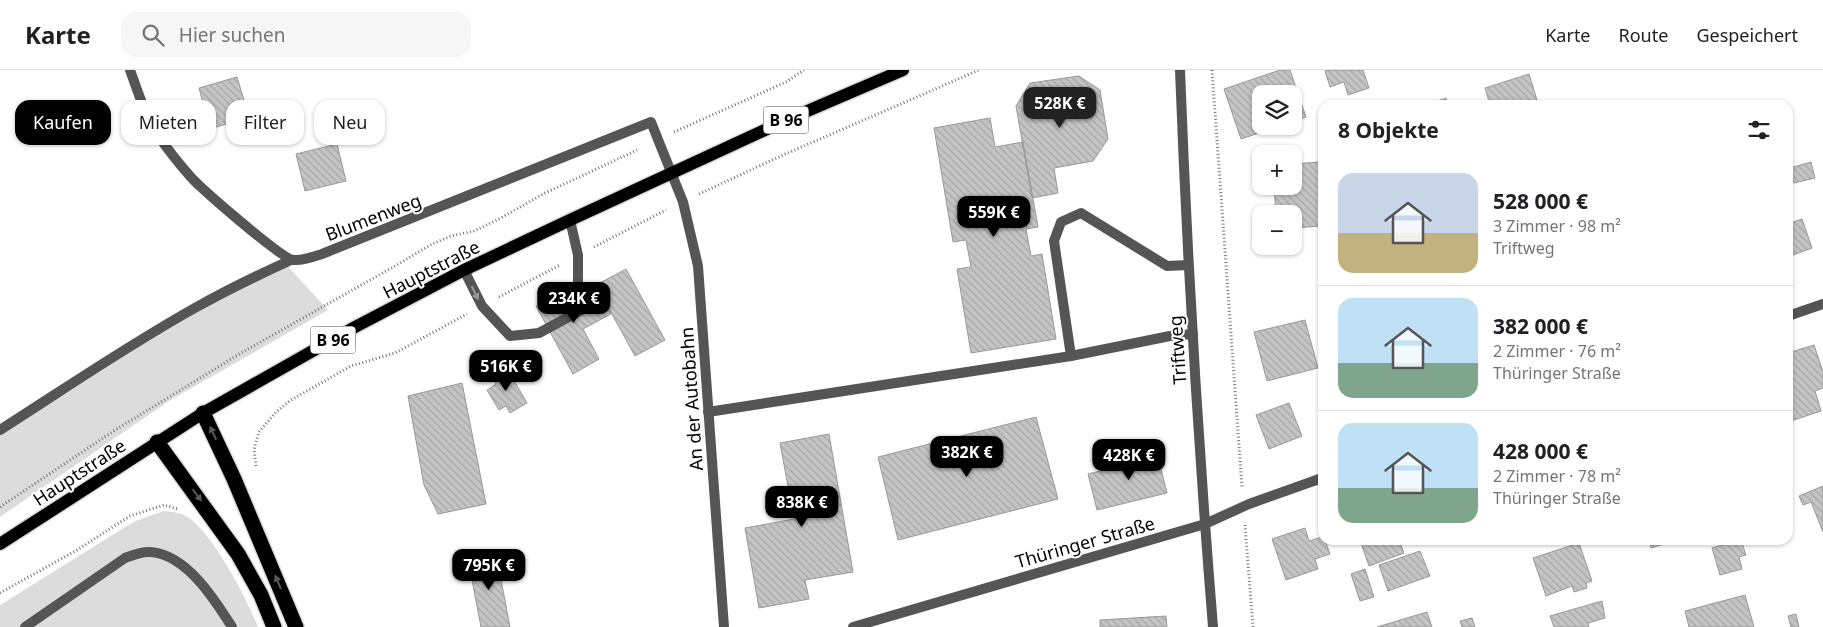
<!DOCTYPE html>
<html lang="de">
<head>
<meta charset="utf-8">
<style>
	body { margin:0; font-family:"Noto Sans",sans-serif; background:#f6f6f6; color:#202124; height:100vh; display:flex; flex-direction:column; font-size:19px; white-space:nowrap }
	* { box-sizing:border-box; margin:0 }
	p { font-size:16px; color:#757577 }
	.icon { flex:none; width:28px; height:28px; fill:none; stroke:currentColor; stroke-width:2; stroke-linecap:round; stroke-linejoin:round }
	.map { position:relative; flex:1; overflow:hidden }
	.details { position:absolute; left:1318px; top:30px; width:475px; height:445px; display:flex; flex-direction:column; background:#fff; border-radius:15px; box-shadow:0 1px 4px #0004 }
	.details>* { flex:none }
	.hud { position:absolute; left:15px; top:30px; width:475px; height:45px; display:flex; gap:10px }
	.buttons { position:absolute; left:1252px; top:15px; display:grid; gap:10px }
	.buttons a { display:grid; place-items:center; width:50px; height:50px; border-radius:10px; background:#fff; box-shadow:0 1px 4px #0004; font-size:25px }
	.price { position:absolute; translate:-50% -42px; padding:0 11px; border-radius:10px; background:#000; color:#fff; font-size:16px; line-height:32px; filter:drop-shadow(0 1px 2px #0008) }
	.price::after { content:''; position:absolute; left:50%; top:30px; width:15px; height:11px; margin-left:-8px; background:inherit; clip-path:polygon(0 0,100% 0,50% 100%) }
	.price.current { background:#222; color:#fff }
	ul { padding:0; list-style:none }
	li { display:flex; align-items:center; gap:15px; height:125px; padding:0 20px }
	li+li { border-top:1px solid #e0e0e0 }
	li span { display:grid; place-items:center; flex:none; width:140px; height:100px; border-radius:15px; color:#555 }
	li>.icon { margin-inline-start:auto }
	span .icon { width:60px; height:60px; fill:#fffc; stroke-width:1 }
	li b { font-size:21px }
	h2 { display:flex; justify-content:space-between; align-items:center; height:60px; padding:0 20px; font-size:21px }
	.pill { padding:0 18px; border-radius:15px; background:#fff; box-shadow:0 1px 4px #0004; font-size:18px; line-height:45px }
	.pill.current { background:#000; color:#fff }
	header { display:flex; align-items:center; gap:30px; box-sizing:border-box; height:70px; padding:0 25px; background:#fff; border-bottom:1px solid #e0e0e0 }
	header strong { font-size:24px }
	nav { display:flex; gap:28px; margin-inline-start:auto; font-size:18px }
	.search { width:350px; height:45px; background:#f6f6f6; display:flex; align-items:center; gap:12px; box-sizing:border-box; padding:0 18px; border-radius:15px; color:#757577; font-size:19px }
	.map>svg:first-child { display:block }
	.grass { fill:#dcdcdc }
	.building { fill:url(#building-back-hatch); stroke:#999 }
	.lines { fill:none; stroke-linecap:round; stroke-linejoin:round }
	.primary-casing { stroke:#dbdbdb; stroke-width:15 }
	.motorway-casing { stroke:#dbdbdb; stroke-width:18 }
	.path { stroke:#777; stroke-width:3; stroke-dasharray:1 2.5; stroke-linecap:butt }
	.service { stroke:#555; stroke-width:10 }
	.minor { stroke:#555; stroke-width:10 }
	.primary { stroke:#000; stroke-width:12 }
	.motorway { stroke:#000; stroke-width:15 }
	.oneway { fill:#999 }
	.oneway2 { fill:#595959 }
	.labels { text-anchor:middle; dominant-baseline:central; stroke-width:4; stroke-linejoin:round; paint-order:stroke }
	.shield { fill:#fff; stroke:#4c4c4c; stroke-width:1 }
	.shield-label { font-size:16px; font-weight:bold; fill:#000 }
	.street-label { font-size:18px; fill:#000; stroke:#fff }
</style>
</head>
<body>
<header>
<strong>Karte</strong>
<div class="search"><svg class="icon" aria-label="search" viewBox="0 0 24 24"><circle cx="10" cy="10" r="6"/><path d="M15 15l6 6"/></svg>Hier suchen</div>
<nav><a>Karte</a><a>Route</a><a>Gespeichert</a></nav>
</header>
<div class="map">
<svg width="1823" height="557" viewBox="0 0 1823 557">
	<defs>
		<pattern id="building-back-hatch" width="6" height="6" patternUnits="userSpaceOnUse" patternTransform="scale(1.25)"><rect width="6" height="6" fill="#c4c4c4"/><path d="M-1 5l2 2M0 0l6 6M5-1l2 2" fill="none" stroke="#a7a7a7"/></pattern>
	</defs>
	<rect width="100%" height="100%" fill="#fff"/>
	<path class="grass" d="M 281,189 L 328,240 L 169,331 L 0,447 L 0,355 L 189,236 L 231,213 Z
		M 164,441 C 172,442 179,442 186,446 C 212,461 247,529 258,557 L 0,557 L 0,535 L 135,451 Z"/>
	<path class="building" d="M 1280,0 L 1290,0 L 1306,47 L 1294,51 L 1294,24 L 1261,24 L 1261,56 L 1280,56 L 1241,69 L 1224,19 Z
		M 1328,0 L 1363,0 L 1369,18 L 1348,25 L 1344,12 L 1330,17 L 1325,1 Z
		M 1529,4 L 1537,30 L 1520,35 L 1490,35 L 1485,18 Z
		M 1079,6 L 1100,20 L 1108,69 L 1093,91 L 1054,98 L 1058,123 L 1032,128 L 1016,36 L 1030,13 Z
		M 237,7 L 249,47 L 210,59 L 199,18 Z
		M 1446,28 L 1448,35 L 1426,35 Z
		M 990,48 L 995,77 L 1023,72 L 1038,157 L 1026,159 L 1031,186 L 1042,184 L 1056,269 L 971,283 L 957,199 L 971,197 L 966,170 L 953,172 L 934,58 Z
		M 337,74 L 346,111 L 305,121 L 296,84 Z
		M 1319,92 L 1321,109 L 1322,109 L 1322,156 L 1294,158 L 1294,144 L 1276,144 L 1274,116 L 1294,116 L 1294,94 Z
		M 1811,92 L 1815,108 L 1794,113 L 1790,98 Z
		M 1802,149 L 1812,178 L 1788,187 L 1788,154 Z
		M 626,199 L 665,270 L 635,286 L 596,215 Z
		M 596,215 L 611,244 L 583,259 L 599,289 L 573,304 L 536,236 L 564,220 L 570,230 Z
		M 1305,250 L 1318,298 L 1267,311 L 1254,262 Z
		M 1814,275 L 1823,302 L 1823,318 L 1815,321 L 1821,341 L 1788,352 L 1788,283 Z
		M 506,297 L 527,333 L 510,343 L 506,336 L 499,340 L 487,320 L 496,314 L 492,306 Z
		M 462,313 L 486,434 L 438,444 L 424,415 L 408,326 Z
		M 1289,333 L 1302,366 L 1269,379 L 1256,345 Z
		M 1036,347 L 1058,429 L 898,470 L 878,387 Z
		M 829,364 L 853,502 L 805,510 L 809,529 L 759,538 L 745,458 L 794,449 L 780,373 Z
		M 1156,379 L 1167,423 L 1097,440 L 1088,404 L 1133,393 L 1131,385 Z
		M 1823,416 L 1823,462 L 1811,432 L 1803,435 L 1799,426 Z
		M 1305,458 L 1309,471 L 1322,467 L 1322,470 L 1325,470 L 1330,484 L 1315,489 L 1318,499 L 1286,510 L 1272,469 Z
		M 1360,470 L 1399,470 L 1404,483 L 1369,496 Z
		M 1649,470 L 1677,470 L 1651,478 Z
		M 1725,470 L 1741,470 L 1746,485 L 1739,487 L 1742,499 L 1720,505 L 1712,478 L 1726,474 Z
		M 1579,473 L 1592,511 L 1586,513 L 1587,518 L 1574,522 L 1572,516 L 1546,526 L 1533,488 Z
		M 1420,481 L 1430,506 L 1388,521 L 1379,495 Z
		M 496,483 L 510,557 L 481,557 L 468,489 Z
		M 1365,499 L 1374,527 L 1360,531 L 1351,504 Z
		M 1745,525 L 1754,557 L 1689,557 L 1685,541 Z
		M 1602,531 L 1605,548 L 1588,553 L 1589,557 L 1554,557 L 1550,546 Z
		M 1427,542 L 1432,557 L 1377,557 Z
		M 1796,544 L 1799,557 L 1791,557 L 1788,546 Z
		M 1166,546 L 1167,557 L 1100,557 L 1100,550 Z
		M 1472,548 L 1475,557 L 1462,557 L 1460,551 Z"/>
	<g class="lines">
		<g class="primary-casing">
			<path id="primary" d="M 0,474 L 203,343 L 355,257 L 464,200 L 570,150 L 791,48 L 903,0"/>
		</g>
		<g class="motorway-casing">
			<path id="motorway" d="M 203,343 L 234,409 L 296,557
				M 157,372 L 238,484 L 261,525 L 274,557"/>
		</g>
		<path class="path" d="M 1212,0 L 1242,417
			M 674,62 L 786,12 L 804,0
			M 699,124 L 781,86 L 979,0
			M 594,177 L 666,140
			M 499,227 L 560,195
			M 256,396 L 254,379 L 259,362 L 276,342 L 291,330 L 351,296 L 395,283 L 467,244
			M 0,437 L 112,362 L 241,283 L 395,196 L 432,174 L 451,166 L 474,161 L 499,149 L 543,124 L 637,80
			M 1245,455 L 1253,557
			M 0,523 L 77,480 L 130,446 L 164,435 L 178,439"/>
		<path class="service" d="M 464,200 L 482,236 L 510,266 L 539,263 L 587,237 L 578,214 L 578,185 L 570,150
			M 1071,286 L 1170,266 L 1193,264
			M 708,342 L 1071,286 L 1054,171 L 1061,152 L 1081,143 L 1167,196 L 1188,195
			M 0,360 C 64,319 127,276 193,239 C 225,221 258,205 291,190
			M 25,557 L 125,488 C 133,485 142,481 151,482 C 187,485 215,530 232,557"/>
		<path class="minor" d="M 130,0 C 137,19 143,39 153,57 C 163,74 176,90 189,105 C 200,118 281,188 293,190 C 303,191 313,187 322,184 L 651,52 L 683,132 L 698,196 L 724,557
			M 1180,0 C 1187,186 1198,372 1213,557
			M 1788,246 L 1823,234
			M 853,557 L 1205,454 L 1249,434 L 1322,408"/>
		<use href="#primary" class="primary"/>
		<use href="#motorway" class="motorway"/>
	</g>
	<defs><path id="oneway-solid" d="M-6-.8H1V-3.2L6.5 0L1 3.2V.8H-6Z" transform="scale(1.25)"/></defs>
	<use class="oneway" href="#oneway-solid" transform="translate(475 223) rotate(64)"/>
	<g class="oneway2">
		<use href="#oneway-solid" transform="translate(213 363) rotate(-115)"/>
		<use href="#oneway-solid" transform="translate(197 425) rotate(53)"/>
		<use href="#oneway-solid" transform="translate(278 512) rotate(-113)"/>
	</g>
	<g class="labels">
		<g class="shield">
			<rect x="763.5" y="36.5" width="45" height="27" rx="4"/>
			<rect x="310.5" y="256.5" width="45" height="27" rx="4"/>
		</g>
		<g class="shield-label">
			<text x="786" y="50">B 96</text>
			<text x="333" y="270">B 96</text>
		</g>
		<g class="street-label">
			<text transform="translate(373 147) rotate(-21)">Blumenweg</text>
			<text transform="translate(431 199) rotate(-27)">Hauptstraße</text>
			<text transform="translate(1177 280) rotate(-94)">Triftweg</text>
			<text transform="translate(691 329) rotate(-94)">An der Autobahn</text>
			<text transform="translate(79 402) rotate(-33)">Hauptstraße</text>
			<text transform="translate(1085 472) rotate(-16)">Thüringer Straße</text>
		</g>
	</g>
</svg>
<div class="buttons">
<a><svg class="icon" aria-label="layers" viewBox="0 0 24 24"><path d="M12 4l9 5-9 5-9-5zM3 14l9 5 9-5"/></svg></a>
<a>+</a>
<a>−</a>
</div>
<b class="price current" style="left:1060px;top:59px">528K €</b>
<b class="price" style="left:994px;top:168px">559K €</b>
<b class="price" style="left:574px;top:254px">234K €</b>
<b class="price" style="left:506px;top:322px">516K €</b>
<b class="price" style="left:967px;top:408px">382K €</b>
<b class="price" style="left:1129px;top:411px">428K €</b>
<b class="price" style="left:802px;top:458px">838K €</b>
<b class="price" style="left:489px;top:521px">795K €</b>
<div class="hud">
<a class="pill current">Kaufen</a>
<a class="pill">Mieten</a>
<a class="pill">Filter</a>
<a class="pill">Neu</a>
</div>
<section class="details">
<h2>8 Objekte<svg class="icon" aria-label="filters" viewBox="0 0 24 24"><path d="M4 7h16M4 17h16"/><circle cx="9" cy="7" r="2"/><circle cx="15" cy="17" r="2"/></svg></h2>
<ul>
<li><span style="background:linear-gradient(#c9d6e8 60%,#c2b280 0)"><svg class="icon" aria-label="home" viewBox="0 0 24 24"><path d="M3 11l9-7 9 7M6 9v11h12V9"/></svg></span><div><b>528 000 €</b><p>3 Zimmer · 98 m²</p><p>Triftweg</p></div></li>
<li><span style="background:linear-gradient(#bfe0f5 65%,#7fa58c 0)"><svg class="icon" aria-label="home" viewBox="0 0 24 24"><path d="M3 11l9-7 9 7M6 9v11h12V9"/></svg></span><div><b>382 000 €</b><p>2 Zimmer · 76 m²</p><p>Thüringer Straße</p></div></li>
<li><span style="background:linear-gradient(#bfe0f5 65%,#7fa58c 0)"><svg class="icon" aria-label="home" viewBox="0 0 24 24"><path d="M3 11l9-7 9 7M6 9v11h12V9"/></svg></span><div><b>428 000 €</b><p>2 Zimmer · 78 m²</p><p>Thüringer Straße</p></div></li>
</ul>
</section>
</div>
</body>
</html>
